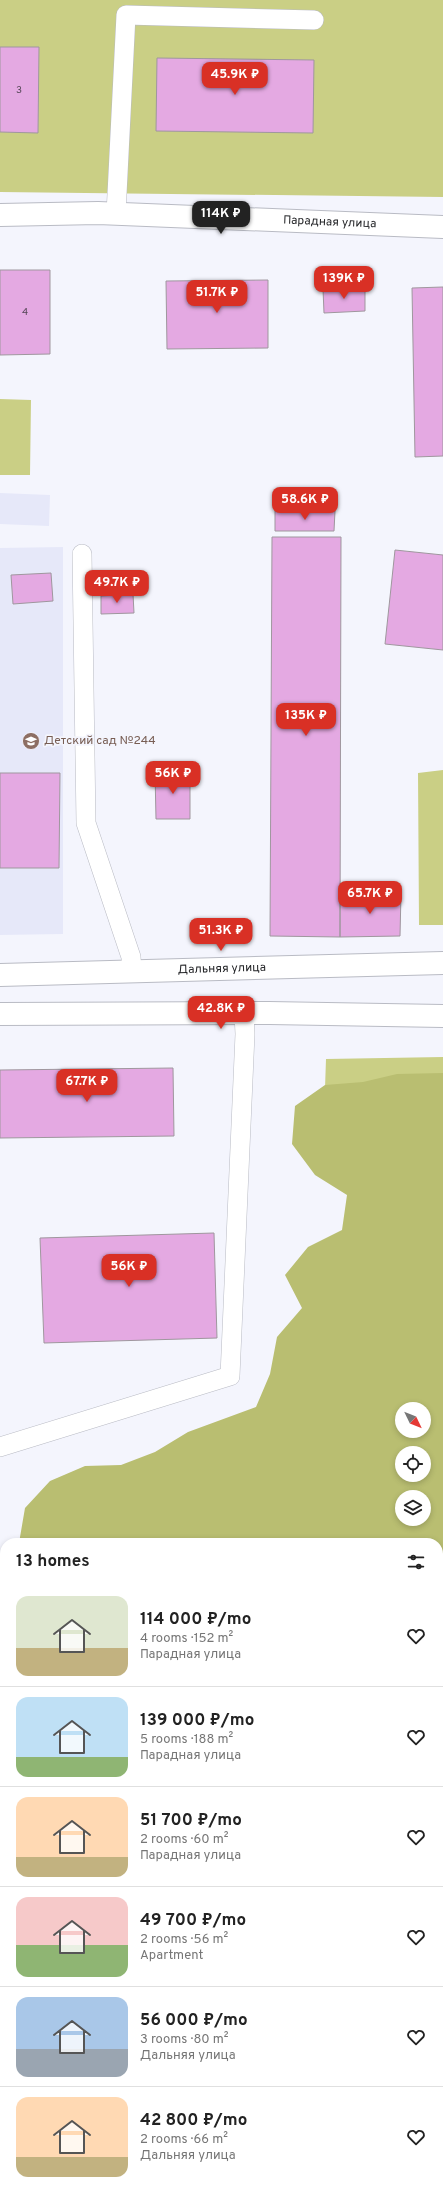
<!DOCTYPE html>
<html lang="en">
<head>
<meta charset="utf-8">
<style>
	body { margin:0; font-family:Overpass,sans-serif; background:#f2f2f2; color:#222; height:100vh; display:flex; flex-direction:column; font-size:15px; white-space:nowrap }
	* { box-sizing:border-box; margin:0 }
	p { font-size:13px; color:#767676 }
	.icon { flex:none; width:22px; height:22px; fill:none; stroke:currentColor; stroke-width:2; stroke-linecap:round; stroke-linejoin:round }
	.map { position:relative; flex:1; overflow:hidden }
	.panel { position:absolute; left:0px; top:1538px; width:443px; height:656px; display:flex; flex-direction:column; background:#fff; border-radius:16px 16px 0 0; box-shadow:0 2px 6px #0003 }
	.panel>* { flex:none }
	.needle { width:26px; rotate:133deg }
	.controls { position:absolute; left:395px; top:1402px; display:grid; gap:8px }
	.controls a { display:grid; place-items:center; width:36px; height:36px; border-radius:50%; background:#fff; box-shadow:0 2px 6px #0003; font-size:20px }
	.price { position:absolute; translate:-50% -34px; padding:0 9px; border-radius:8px; background:#d93025; color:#fff; font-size:13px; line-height:26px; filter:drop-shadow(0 1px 2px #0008) }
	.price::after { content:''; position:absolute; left:50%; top:24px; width:12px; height:9px; margin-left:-6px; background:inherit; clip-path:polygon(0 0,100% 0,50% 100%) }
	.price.current { background:#222; color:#fff }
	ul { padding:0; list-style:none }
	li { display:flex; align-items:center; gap:12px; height:100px; padding:0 16px }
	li+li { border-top:1px solid #e0e0e0 }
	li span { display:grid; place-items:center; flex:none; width:112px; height:80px; border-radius:12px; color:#555 }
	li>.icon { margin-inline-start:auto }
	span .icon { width:48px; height:48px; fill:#fffc; stroke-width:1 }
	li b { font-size:17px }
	h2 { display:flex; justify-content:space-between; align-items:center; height:48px; padding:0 16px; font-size:17px }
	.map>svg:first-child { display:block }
	.built { fill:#e6e8f9 }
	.green { fill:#cacf85 }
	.forest { fill:#b9be71; fill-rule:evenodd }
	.building { fill:#e4a9e2; stroke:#9f979e }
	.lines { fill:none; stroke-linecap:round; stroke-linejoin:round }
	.service-casing { stroke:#b9bbc4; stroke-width:20 }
	.minor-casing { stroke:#b9bbc4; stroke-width:24 }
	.secondary-casing { stroke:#b9bbc4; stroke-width:24 }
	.service { stroke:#fff; stroke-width:19 }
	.minor { stroke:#fff; stroke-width:22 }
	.secondary { stroke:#fff; stroke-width:22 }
	.labels { text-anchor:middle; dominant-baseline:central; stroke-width:3.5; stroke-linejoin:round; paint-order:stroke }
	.number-label { font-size:10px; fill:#554757 }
	.street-label { font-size:12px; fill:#252629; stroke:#f4f5fd }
	.education-label { font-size:12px; fill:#785e54; stroke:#f4f5fd; text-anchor:start }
</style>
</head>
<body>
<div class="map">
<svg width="443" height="2194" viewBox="0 0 443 2194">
	<rect width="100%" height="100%" fill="#f4f5fd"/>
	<path class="built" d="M 0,493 L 50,495 L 49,526 L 0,524 Z
		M 63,547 L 63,934 L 0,935 L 0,548 Z"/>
	<path class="green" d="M 0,0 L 443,0 L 443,197 L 0,192 Z
		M 0,399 L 31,400 L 30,475 L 0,475 Z
		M 443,770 L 443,925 L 419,925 L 418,773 Z
		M 443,1057 L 443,1152 L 323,1147 L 326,1059 Z"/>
	<path class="forest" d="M 443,1073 L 443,2194 L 0,2194 L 0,2185 L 5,2181 L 5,2189 L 438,2189 L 438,1543 L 19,1543 L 25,1508 L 50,1481 L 85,1466 L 121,1465 L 155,1452 L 188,1432 L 256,1407 L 270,1374 L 277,1337 L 302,1308 L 285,1275 L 308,1247 L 342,1230 L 347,1195 L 315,1175 L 292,1144 L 295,1106 L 325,1085 L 363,1082 L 397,1074 ZM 402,1409 L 424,1409 L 424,1431 L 402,1431 ZM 402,1453 L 424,1453 L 424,1475 L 402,1475 ZM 402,1497 L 424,1497 L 424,1519 L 402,1519 Z"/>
	<path class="building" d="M 0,47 L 39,47 L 38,133 L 0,132 Z
		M 157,58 L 314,60 L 313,133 L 156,131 Z
		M 0,270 L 50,270 L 50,354 L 0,355 Z
		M 268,280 L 268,348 L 167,349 L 166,281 Z
		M 365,287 L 365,311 L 324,313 L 323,289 Z
		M 443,287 L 443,456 L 415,457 L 412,288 Z
		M 275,511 L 335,511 L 334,531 L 275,531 Z
		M 272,537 L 341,537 L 340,937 L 270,936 Z
		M 395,550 L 443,555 L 443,650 L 385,644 Z
		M 51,573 L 53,601 L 13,604 L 11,575 Z
		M 133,594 L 134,613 L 101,614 L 101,596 Z
		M 155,772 L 190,772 L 190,819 L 156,819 Z
		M 0,773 L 60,773 L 59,868 L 0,868 Z
		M 340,893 L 401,893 L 400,936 L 340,937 Z
		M 173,1068 L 174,1136 L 0,1138 L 0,1070 Z
		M 214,1233 L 217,1338 L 44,1343 L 40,1238 Z"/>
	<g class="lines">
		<g class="service-casing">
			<path id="service" d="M 116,214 L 126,15 L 314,20
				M 82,554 L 86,823 L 131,957 L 132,972
				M 0,1447 L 230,1376 L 245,1034 L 244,1014
				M 0,1649 L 5,1689
				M 0,2131 L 5,2131"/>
		</g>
		<g class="minor-casing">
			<g id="minor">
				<path id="s1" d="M 0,215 L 98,213 L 443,227"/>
			</g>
		</g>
		<g class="secondary-casing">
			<g id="secondary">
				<path id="s2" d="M 0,975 L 443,963"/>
				<path d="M 0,1014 L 269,1013 L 443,1016"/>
			</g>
		</g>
		<use href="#service" class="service"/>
		<use href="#minor" class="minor"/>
		<use href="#secondary" class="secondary"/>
	</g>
	<defs>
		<g id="school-disc" transform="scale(0.9)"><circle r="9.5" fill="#8d6e63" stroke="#f4f5fd"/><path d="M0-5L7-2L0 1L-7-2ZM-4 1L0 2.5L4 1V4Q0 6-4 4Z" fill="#fff"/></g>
	</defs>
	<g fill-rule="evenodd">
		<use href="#school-disc" x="31" y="741"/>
	</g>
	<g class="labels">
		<g class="number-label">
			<text x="19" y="90">3</text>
			<text x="25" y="312">4</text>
		</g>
		<g class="street-label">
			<text stroke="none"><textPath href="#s1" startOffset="330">Парадная улица</textPath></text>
			<text stroke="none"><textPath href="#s2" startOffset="222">Дальняя улица</textPath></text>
		</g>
		<g class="education-label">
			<text x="44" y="741">Детский сад №244</text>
		</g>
	</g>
</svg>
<div class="controls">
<a><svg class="needle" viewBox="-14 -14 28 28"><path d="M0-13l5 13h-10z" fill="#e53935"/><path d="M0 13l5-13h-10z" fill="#767676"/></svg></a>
<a><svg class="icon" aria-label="locate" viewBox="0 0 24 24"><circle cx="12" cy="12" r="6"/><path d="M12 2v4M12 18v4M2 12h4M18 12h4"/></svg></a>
<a><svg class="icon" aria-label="layers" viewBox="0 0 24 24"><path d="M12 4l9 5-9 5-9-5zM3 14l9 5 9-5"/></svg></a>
</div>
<b class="price" style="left:235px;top:96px">45.9K ₽</b>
<b class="price current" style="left:221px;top:235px">114K ₽</b>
<b class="price" style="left:344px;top:300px">139K ₽</b>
<b class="price" style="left:217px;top:314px">51.7K ₽</b>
<b class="price" style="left:305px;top:521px">58.6K ₽</b>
<b class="price" style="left:117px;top:604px">49.7K ₽</b>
<b class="price" style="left:306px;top:737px">135K ₽</b>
<b class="price" style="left:173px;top:795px">56K ₽</b>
<b class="price" style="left:370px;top:915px">65.7K ₽</b>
<b class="price" style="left:221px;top:952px">51.3K ₽</b>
<b class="price" style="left:221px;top:1030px">42.8K ₽</b>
<b class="price" style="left:87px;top:1103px">67.7K ₽</b>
<b class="price" style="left:129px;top:1288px">56K ₽</b>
<section class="panel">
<h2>13 homes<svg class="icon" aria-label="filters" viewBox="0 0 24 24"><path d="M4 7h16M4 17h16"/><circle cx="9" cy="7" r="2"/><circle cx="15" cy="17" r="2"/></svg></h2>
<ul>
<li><span style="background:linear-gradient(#dfe7d0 65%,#c2b280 0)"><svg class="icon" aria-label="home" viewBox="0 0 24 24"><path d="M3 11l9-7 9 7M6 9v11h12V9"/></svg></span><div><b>114 000 ₽/mo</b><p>4 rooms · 152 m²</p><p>Парадная улица</p></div><svg class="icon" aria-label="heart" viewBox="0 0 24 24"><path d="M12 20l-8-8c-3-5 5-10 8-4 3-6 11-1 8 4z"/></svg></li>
<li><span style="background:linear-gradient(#bfe0f5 75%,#8fb573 0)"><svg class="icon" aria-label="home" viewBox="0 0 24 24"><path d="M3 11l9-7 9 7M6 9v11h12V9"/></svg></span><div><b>139 000 ₽/mo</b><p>5 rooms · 188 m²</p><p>Парадная улица</p></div><svg class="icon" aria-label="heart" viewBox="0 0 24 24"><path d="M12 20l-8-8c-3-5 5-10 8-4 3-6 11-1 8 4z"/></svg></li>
<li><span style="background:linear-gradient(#ffd9b3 75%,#c2b280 0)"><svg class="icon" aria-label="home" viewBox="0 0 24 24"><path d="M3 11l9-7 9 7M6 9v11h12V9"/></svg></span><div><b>51 700 ₽/mo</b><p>2 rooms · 60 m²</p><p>Парадная улица</p></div><svg class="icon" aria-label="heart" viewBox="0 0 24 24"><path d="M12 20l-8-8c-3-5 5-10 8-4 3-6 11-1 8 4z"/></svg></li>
<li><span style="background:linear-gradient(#f6c9c9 60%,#8fb573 0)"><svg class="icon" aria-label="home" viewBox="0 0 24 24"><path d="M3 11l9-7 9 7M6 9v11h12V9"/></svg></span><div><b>49 700 ₽/mo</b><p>2 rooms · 56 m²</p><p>Apartment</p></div><svg class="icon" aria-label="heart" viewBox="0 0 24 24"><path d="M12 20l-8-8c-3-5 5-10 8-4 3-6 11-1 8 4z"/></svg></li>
<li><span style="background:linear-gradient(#a9c7e8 65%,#9aa5b1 0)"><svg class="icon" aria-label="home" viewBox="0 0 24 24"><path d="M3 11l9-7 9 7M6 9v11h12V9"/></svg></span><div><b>56 000 ₽/mo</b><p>3 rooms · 80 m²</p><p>Дальняя улица</p></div><svg class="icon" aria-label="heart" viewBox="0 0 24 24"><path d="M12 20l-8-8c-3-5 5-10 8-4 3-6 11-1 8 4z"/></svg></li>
<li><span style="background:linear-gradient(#ffd9b3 75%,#c2b280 0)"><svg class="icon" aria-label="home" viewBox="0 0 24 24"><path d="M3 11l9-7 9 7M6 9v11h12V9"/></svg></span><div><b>42 800 ₽/mo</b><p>2 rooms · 66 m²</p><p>Дальняя улица</p></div><svg class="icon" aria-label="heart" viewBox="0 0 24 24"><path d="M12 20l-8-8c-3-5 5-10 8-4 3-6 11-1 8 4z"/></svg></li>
</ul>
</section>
</div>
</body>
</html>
